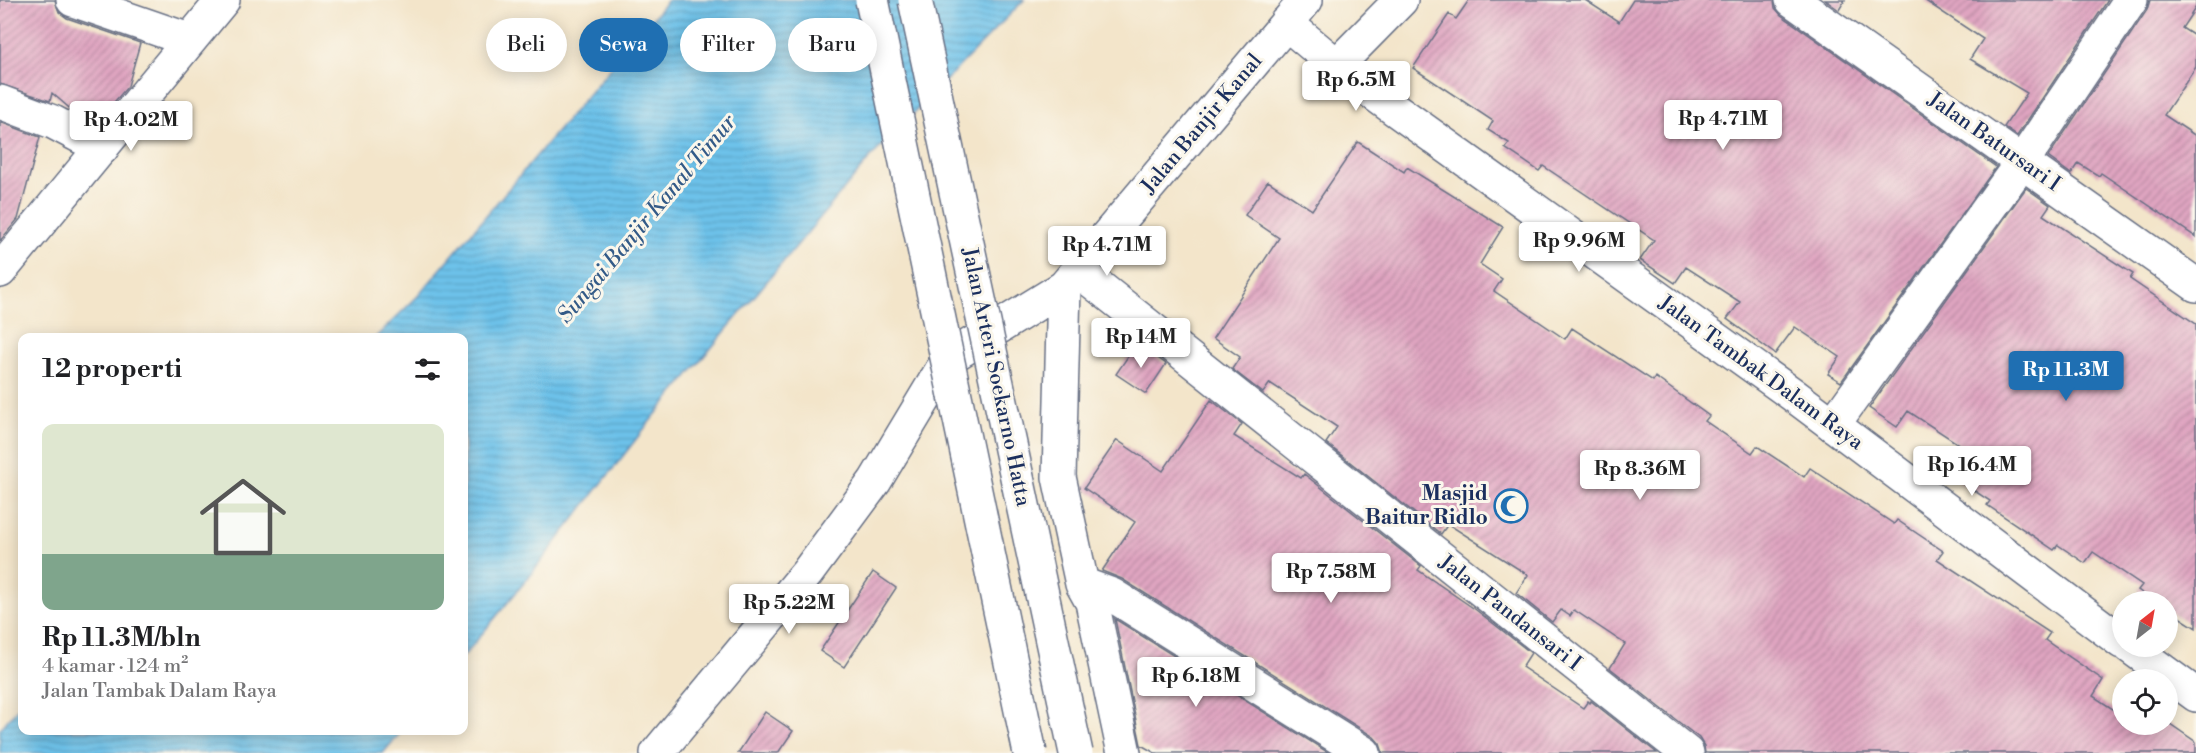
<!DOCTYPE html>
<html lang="id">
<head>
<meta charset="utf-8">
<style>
	body { margin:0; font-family:"Libre Bodoni",serif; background:#f6f6f6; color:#202124; height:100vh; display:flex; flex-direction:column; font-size:22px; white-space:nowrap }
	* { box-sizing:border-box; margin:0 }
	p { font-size:20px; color:#757577 }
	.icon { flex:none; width:33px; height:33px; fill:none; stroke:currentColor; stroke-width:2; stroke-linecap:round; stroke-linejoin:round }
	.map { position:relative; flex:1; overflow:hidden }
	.side { position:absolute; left:18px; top:333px; width:450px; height:402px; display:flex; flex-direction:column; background:#fff; border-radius:12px; box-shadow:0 3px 15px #0003 }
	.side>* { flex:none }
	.guide { position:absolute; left:486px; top:18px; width:570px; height:54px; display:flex; gap:12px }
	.needle { width:39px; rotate:31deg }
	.controls { position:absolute; left:2112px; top:591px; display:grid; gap:12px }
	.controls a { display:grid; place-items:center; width:66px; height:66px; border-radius:50%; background:#fff; box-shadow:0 3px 15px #0003; font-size:30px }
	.price { position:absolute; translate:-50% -51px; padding:0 14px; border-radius:6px; background:#fff; color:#222; font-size:20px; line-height:39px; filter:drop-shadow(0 2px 3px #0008) }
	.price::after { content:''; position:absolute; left:50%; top:36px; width:18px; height:14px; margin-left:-9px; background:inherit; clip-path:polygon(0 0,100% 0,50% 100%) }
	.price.on { background:#1f6fb2; color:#fff }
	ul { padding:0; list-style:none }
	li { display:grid; align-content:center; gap:12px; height:318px; padding:0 24px }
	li+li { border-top:2px solid #e0e0e0 }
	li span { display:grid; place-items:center; height:186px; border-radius:12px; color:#555 }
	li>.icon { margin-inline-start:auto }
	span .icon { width:108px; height:108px; fill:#fffc; stroke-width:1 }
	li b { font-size:26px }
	h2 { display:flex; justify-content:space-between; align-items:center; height:72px; padding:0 24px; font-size:26px }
	.pill { padding:0 21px; border-radius:27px; background:#fff; box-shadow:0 3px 15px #0003; font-size:21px; line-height:54px }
	.pill.on { background:#1f6fb2; color:#fff }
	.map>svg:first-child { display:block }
	.water { fill:url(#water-rules); stroke:#4478a4; stroke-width:1.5 }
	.building { fill:url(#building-hatch) }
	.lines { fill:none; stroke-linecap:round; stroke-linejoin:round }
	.minor-casing { stroke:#676f84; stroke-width:36 }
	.tertiary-casing { stroke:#676f84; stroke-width:36 }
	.minor { stroke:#fff; stroke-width:33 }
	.tertiary { stroke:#fff; stroke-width:33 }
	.primary-bridge-casing { stroke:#676f84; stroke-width:36; stroke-linecap:butt }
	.primary-bridge { stroke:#fff; stroke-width:33 }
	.labels { text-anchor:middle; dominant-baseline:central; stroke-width:6; stroke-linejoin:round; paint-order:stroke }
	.street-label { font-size:21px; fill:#1b2f5e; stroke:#fbf7ec }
	.poi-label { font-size:21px; font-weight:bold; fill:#1b2f5e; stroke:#fbf7ec; text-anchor:end }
	.water-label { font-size:22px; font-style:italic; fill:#345b88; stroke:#fbf7ec }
</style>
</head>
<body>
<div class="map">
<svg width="2196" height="753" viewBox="0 0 2196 753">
	<defs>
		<pattern id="water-rules" width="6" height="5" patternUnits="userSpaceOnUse" patternTransform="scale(1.5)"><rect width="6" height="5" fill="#6dc2ea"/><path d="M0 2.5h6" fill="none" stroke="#599ec1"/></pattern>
		<pattern id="building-hatch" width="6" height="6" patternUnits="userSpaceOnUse" patternTransform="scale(1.5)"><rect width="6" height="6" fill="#e0a5c1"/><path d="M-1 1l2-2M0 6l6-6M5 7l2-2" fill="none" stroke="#b587a0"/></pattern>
	</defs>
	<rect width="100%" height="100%" fill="#fbf7ec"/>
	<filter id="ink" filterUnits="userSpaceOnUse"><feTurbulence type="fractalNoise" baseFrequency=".0167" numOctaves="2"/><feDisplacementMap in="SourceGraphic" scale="12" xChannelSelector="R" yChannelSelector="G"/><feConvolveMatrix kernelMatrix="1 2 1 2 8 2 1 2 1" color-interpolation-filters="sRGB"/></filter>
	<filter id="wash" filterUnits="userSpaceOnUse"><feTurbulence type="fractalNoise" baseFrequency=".008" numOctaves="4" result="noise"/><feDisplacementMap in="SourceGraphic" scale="24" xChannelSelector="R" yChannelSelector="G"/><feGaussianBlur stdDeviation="1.35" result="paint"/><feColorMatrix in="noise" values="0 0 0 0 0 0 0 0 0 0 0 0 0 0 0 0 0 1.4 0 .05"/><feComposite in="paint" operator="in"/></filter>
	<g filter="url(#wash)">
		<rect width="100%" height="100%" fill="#f3e5ca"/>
		<path class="water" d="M 668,0 L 1024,0 L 870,158 L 651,420 L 532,573 L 464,656 L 464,338 L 375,338 L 418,296 Z
			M 22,703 L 22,730 L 402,731 L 383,753 L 0,753 L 0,729 Z"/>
		<g id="blocks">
			<path class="building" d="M 0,0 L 55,0 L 59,12 L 67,18 L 140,43 L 128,86 L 96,123 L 74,112 L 52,93 L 50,101 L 0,84 Z
				M 1469,0 L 1585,0 L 1619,22 L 1633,0 L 1774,0 L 1775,8 L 1781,15 L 1996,167 L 1841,382 L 1828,374 L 1840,357 L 1795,327 L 1775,354 L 1727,319 L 1740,302 L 1686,267 L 1675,283 L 1640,260 L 1654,240 L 1543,166 L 1539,171 L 1505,148 L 1509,143 L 1488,130 L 1493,121 L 1413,68 L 1449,14 L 1456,19 Z
				M 1825,0 L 1845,0 L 1839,10 Z
				M 1924,0 L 2108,0 L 2017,136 L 2004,127 L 2027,93 L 1970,59 L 1983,39 Z
				M 2150,0 L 2196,0 L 2196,7 L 2182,28 L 2196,37 L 2196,67 L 2164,115 L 2196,136 L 2196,237 L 2101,173 L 2099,176 L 2078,163 L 2071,174 L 2048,157 L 2147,10 Z
				M 0,122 L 40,137 L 18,219 L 0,241 Z
				M 1358,142 L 1404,172 L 1407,167 L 1503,227 L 1480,264 L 1502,279 L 1494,291 L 1565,339 L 1572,328 L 1653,381 L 1655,377 L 1709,416 L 1705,421 L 1752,453 L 1757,446 L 1804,477 L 1810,468 L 1894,524 L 1897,520 L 1943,551 L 1937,559 L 2050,633 L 2045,640 L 2103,680 L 2093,696 L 2122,715 L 2122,724 L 2170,724 L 2196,742 L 2196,753 L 1705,753 L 1704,746 L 1699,738 L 1610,668 L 1625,644 L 1574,610 L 1570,616 L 1561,610 L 1552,622 L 1516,593 L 1528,575 L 1448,524 L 1441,534 L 1326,443 L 1337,427 L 1270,383 L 1263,393 L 1232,369 L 1240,357 L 1213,338 L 1279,238 L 1245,215 L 1268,181 L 1312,210 Z
				M 2026,188 L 2050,205 L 2043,215 L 2133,274 L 2130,279 L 2196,324 L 2196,628 L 2168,610 L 2168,602 L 2155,602 L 2138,590 L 2142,585 L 2093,552 L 2085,563 L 2058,545 L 2054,550 L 1987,505 L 1990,501 L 1944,471 L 1960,445 L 1908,411 L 1897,427 L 1869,408 Z
				M 1137,343 L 1166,364 L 1146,394 L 1116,374 Z
				M 1211,400 L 1242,424 L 1234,436 L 1301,478 L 1304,474 L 1421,566 L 1418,570 L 1476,610 L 1531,653 L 1522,667 L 1583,708 L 1588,701 L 1590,703 L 1591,701 L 1657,753 L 1383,753 L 1380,744 L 1374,737 L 1122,579 L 1102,571 L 1135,522 L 1084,488 L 1117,440 L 1163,471 Z
				M 873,572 L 896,588 L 844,667 L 820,651 Z
				M 1115,619 L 1329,753 L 1155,753 L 1141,745 Z
				M 765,712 L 793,731 L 778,753 L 738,753 Z"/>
		</g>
	</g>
	<g filter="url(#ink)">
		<use href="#blocks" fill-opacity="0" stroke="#676f84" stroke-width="1.5"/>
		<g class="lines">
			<g class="minor-casing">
				<path id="minor" d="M 73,0 L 189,40
					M 1792,0 L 2196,285
					M 1337,65 L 1401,0
					M 0,102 L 53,122 L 102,148
					M 1079,271 L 1687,753
					M 1064,287 L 1059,477 L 1082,584 L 1092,602 L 1124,753
					M 1833,425 L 2022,162 L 2131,0
					M 1082,584 L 1112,595 L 1364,753"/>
			</g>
			<g class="tertiary-casing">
				<path id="tertiary" d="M 1286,23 L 1347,74 L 1396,110 L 1792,394 L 2122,642
					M 0,271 L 223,0
					M 2129,646 L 2196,695
					M 657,753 L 807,573 L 875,481 L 949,358 L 1064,287 L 1306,0"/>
			</g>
			<use href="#minor" class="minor"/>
			<use href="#tertiary" class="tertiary"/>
			<g class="primary-bridge-casing">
				<path id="primary-bridge" d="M 872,0 L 1030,753
					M 915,0 L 1076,753"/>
			</g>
			<use href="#primary-bridge" class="primary-bridge"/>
		</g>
	</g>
	<defs>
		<g id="mosque-ring" transform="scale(1.725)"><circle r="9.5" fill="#fbf7ec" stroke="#1f6fb2" stroke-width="1.5"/><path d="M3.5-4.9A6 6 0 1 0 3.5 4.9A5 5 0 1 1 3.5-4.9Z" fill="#1f6fb2"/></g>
	</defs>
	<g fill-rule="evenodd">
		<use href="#mosque-ring" x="1511" y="506"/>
	</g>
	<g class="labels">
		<g class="street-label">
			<text transform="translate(1202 124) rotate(-50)">Jalan Banjir Kanal</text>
			<text transform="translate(1994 142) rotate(35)">Jalan Batursari I</text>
			<text transform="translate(1761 373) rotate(36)">Jalan Tambak Dalam Raya</text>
			<text transform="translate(996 377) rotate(78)">Jalan Arteri Soekarno Hatta</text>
			<text transform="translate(1510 613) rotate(38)">Jalan Pandansari I</text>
		</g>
		<g class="poi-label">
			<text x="1488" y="494">Masjid<tspan x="1488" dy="24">Baitur Ridlo</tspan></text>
		</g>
		<g class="water-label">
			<text transform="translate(647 219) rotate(-50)">Sungai Banjir Kanal Timur</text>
		</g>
	</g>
</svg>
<div class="controls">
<a><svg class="needle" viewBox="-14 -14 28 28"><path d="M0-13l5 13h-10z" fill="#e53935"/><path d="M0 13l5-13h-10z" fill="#757577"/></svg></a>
<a><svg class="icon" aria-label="locate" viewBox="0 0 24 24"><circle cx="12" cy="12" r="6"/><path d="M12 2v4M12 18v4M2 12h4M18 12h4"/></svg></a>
</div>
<b class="price" style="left:1356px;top:112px">Rp 6.5M</b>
<b class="price" style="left:1723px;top:151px">Rp 4.71M</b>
<b class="price" style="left:131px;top:152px">Rp 4.02M</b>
<b class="price" style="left:1579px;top:273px">Rp 9.96M</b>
<b class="price" style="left:1107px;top:277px">Rp 4.71M</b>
<b class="price" style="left:1141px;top:369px">Rp 14M</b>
<b class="price on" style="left:2066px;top:402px">Rp 11.3M</b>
<b class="price" style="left:1972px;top:497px">Rp 16.4M</b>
<b class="price" style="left:1640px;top:501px">Rp 8.36M</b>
<b class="price" style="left:1331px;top:604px">Rp 7.58M</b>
<b class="price" style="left:789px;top:635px">Rp 5.22M</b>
<b class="price" style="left:1196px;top:708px">Rp 6.18M</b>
<div class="guide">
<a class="pill">Beli</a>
<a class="pill on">Sewa</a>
<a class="pill">Filter</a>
<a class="pill">Baru</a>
</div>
<section class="side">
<h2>12 properti<svg class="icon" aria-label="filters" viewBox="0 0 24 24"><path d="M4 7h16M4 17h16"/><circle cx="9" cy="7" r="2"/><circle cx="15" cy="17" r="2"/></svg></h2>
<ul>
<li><span style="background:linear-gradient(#dfe7d0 70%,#7fa58c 0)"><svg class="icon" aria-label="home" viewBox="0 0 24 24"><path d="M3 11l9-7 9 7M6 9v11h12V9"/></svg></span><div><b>Rp 11.3M/bln</b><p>4 kamar · 124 m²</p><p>Jalan Tambak Dalam Raya</p></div></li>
</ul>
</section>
</div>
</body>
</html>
